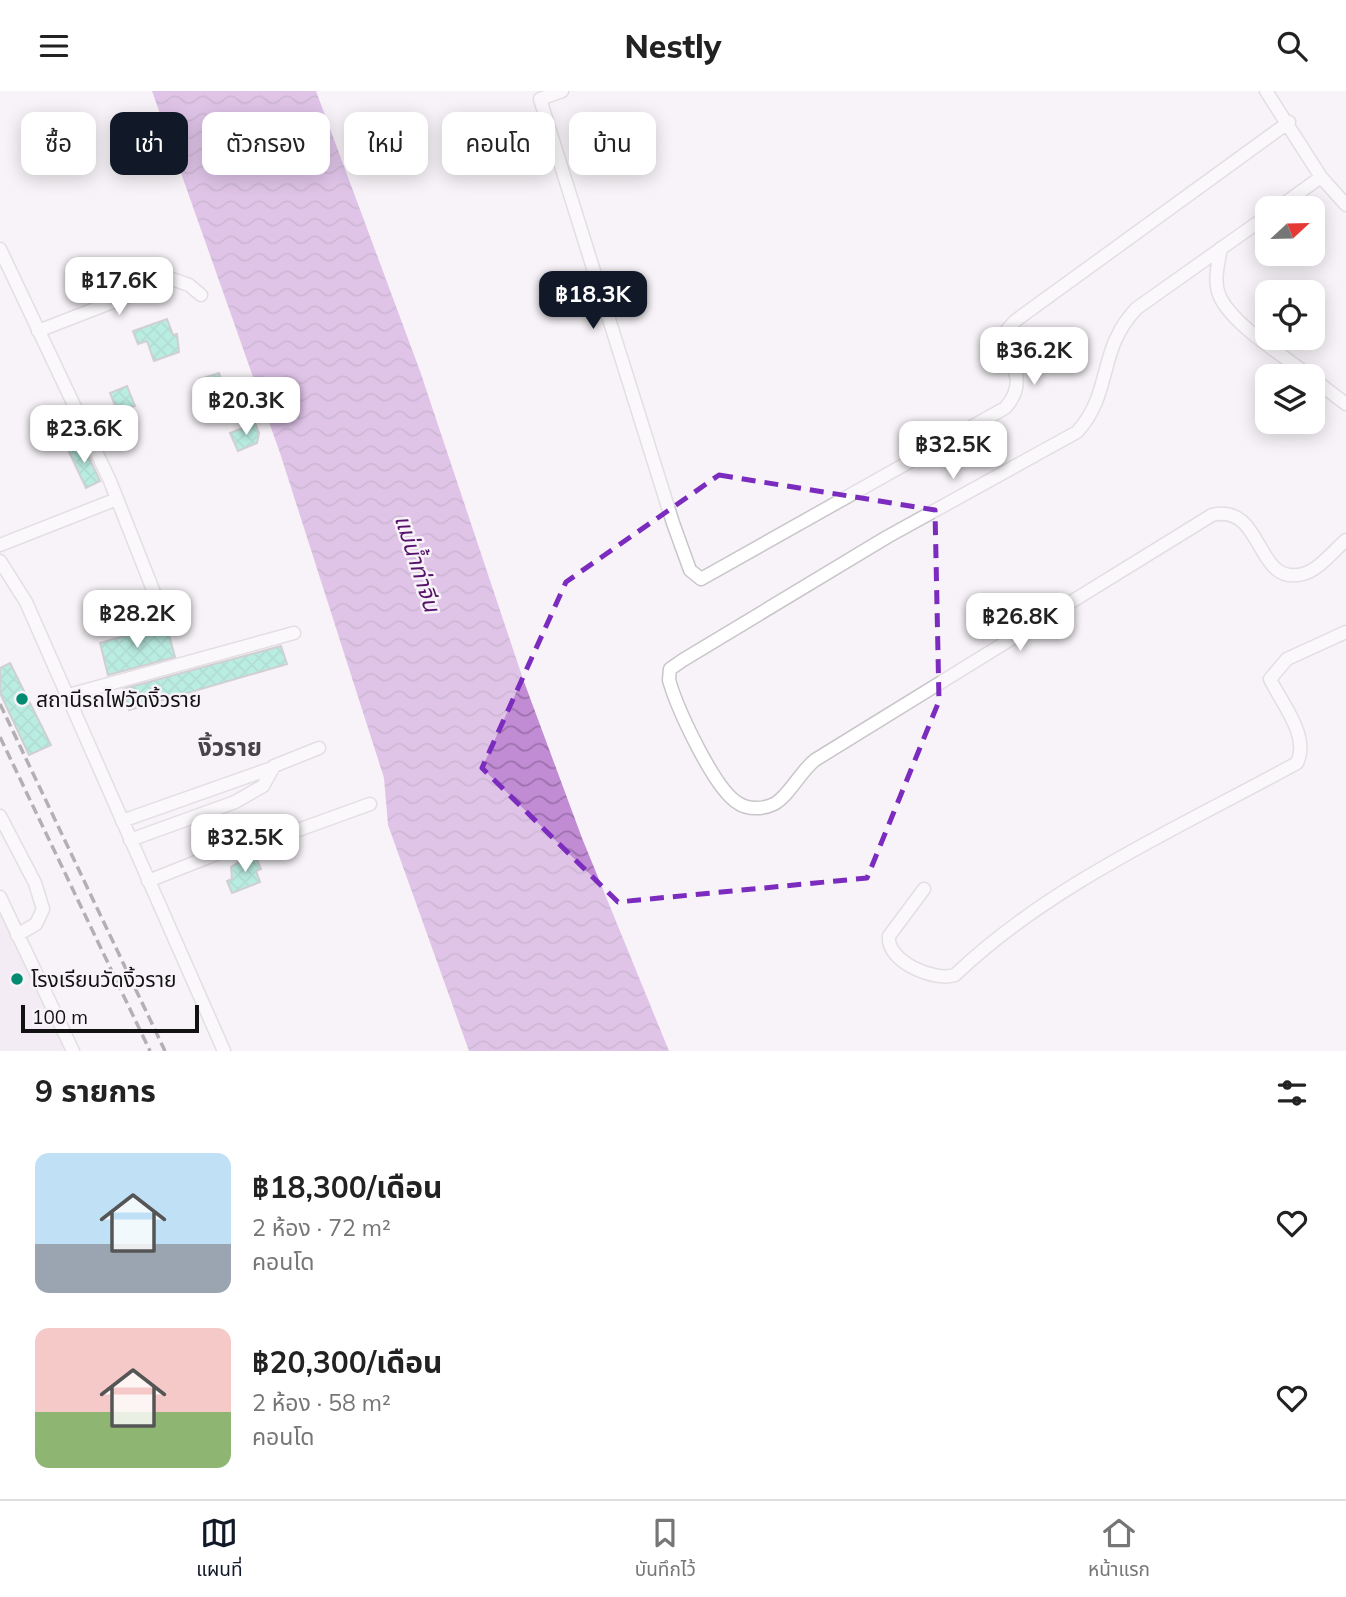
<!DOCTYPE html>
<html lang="th">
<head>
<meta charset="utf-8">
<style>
	body { margin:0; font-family:Mulish,"Noto Sans Thai",sans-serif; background:#f2f2f2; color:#222; height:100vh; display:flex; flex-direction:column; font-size:26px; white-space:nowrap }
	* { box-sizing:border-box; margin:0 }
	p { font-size:23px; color:#767676 }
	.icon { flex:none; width:38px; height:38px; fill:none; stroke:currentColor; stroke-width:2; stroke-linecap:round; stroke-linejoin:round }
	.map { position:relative; height:960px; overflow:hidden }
	.side { display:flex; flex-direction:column; background:#fff; flex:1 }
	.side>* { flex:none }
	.top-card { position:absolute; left:21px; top:21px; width:700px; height:63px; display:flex; gap:14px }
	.needle { width:46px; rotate:68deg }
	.buttons { position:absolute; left:1255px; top:105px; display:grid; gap:14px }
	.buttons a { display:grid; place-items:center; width:70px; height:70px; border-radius:14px; background:#fff; box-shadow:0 4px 18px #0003; font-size:35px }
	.scale { position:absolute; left:21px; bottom:18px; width:178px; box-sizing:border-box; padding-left:7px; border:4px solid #131213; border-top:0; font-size:19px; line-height:24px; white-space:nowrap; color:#131213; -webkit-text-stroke:5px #f7f3f8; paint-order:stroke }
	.price { position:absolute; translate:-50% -60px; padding:0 16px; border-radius:14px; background:#fff; color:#222; font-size:23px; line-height:46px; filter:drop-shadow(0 2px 4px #0008) }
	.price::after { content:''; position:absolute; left:50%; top:42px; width:21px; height:16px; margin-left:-10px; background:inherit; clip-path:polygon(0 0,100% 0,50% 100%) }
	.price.on { background:#111827; color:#fff }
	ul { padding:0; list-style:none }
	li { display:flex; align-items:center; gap:21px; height:175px; padding:0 35px }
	li span { display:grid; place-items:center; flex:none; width:196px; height:140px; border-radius:14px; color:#555 }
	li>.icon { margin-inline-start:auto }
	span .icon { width:84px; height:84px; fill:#fffc; stroke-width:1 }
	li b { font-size:30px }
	h2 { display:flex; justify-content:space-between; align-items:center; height:84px; padding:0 35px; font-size:30px }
	.chip { padding:0 24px; border-radius:14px; background:#fff; box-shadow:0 4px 18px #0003; font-size:24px; line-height:63px }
	.chip.on { background:#111827; color:#fff }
	header { display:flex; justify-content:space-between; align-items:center; height:91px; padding:0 35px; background:#fff; font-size:32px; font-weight:800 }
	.menu { display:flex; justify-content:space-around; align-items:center; height:98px; border-top:2px solid #e0e0e0; background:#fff; font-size:19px; color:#767676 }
	.menu a { display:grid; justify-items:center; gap:4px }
	.menu .on { color:#111827 }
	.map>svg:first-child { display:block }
	.built { fill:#ede4f0 }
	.water { fill:url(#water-waves) }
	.building { fill:url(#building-cross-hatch); stroke:#9fa5a3; stroke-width:2 }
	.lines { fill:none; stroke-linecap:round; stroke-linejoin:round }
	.minor-casing { stroke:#c9c6ca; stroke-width:15 }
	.minor { stroke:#fff; stroke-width:12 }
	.rail { stroke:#615f61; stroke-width:3.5; stroke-dasharray:10 5; stroke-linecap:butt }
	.marked { fill:none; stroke:#7b2cbf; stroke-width:5; stroke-dasharray:14 9; stroke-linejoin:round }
	.poi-dot { fill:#028b71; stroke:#f7f3f8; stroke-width:2.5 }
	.labels { text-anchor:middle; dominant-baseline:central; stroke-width:5; stroke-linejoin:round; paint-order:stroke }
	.poi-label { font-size:21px; fill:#131213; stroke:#f7f3f8; text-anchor:start }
	.water-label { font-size:23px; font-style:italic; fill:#57126b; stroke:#f7f3f8 }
	.quarter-label { font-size:24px; font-weight:bold; fill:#474448; stroke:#f7f3f8 }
</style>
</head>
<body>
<header><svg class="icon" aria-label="menu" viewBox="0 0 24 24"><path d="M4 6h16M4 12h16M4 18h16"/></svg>Nestly<svg class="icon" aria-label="search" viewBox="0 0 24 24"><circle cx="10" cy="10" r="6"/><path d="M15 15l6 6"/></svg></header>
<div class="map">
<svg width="1346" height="960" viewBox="0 0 1346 960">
	<defs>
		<pattern id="water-waves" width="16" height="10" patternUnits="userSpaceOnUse" patternTransform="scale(1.75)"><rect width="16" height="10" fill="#c28cd5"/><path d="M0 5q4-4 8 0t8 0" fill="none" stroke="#9c71ac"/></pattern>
		<pattern id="building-cross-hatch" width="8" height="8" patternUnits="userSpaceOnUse" patternTransform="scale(1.75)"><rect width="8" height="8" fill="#6de6c6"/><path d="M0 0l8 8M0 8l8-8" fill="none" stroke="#5ec4a9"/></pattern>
	</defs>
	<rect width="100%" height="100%" fill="#f7f3f8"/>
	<path class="built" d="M 0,817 L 68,960 L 0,960 Z"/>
	<path class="water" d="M 152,0 L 316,0 L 420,280 L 523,588 L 582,747 L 669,960 L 469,960 L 388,734 L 384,687 L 280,362 Z"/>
	<path class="building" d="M 167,228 L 173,244 L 177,243 L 179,261 L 154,270 L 147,250 L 138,253 L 133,240 Z
		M 219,282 L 225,299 L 222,301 L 224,308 L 208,313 L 200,288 Z
		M 127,295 L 135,315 L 118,322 L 110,302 Z
		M 255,332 L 259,342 L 257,352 L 238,360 L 230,342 Z
		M 82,352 L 100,390 L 86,397 L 68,359 Z
		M 166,533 L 175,566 L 108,584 L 100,552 Z
		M 281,555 L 287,573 L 129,619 L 123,598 Z
		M 10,572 L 51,654 L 29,664 L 0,602 L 0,577 Z
		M 254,762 L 261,778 L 256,780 L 260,791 L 232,802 L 227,790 L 232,788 L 231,776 Z"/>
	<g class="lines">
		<g class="minor-casing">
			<path id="minor" d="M 562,0 L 540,8 L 673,432 L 690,479 L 701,488 L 1005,317 C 1028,292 1012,273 1001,246 L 1015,230 L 1289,31
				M 1266,0 L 1321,86 L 1346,114
				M 1278,117 L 1321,86
				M 1267,125 L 1137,217 C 1097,258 1113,302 1077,341 L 887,446 L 683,569 L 670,578 L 669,589 C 677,617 714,698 738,712 C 748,719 764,718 774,713 C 788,706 800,681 815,669 L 1212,424 C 1265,412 1254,496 1303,483 C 1319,479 1334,459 1346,449
				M 1221,157 C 1218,173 1213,191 1220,206 C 1234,235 1284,265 1310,285
				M 0,158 L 110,390 L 159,514
				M 38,240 L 172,188 L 189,194 L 201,204
				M 1312,287 L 1346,313
				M 0,454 L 117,408
				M 0,470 L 26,511 L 224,960
				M 65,605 L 294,542
				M 0,725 L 35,792 L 43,818 L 36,833 L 17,844
				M 122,730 L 272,677
				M 130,749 L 235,711 L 263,695 L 274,675 L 319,657
				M 148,790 L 224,760 L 265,751 L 370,713
				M 924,798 L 889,845 C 886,870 934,891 955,884 C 1050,793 1182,735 1297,672 C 1310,645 1282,613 1270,588 L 1287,568 L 1346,541
				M 0,806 L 73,960"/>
		</g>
		<use href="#minor" class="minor"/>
		<path class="rail" d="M 0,613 L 165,960
			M 0,646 L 150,960"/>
	</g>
	<path d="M0 0H1346V960H0ZM 719,384 L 935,419 L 939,610 L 867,787 L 618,811 L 482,677 L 566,491 Z" fill="#f7f3f8" fill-opacity=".55" fill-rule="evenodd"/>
	<path class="marked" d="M 719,384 L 935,419 L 939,610 L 867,787 L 618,811 L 482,677 L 566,491 Z"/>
	<g class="poi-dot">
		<circle cx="22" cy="608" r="7"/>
		<circle cx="17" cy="888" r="7"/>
	</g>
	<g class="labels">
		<g class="poi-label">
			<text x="36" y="608">สถานีรถไฟวัดงิ้วราย</text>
			<text x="31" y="888">โรงเรียนวัดงิ้วราย</text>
		</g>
		<g class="water-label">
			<text transform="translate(418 472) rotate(72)">แม่น้ำท่าจีน</text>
		</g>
		<g class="quarter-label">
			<text x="230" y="656">งิ้วราย</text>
		</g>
	</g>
</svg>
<div class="buttons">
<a><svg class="needle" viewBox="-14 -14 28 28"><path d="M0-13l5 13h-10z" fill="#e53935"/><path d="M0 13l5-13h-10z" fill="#767676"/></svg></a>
<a><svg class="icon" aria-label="locate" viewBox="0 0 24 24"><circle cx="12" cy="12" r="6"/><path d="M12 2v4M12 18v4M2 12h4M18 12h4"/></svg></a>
<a><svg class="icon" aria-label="layers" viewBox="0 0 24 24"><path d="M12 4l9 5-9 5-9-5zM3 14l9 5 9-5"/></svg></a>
</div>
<div class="scale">100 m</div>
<b class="price" style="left:119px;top:226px">฿17.6K</b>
<b class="price on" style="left:593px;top:240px">฿18.3K</b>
<b class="price" style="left:1034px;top:296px">฿36.2K</b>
<b class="price" style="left:246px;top:346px">฿20.3K</b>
<b class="price" style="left:84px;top:374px">฿23.6K</b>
<b class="price" style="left:953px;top:390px">฿32.5K</b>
<b class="price" style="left:137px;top:559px">฿28.2K</b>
<b class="price" style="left:1020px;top:562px">฿26.8K</b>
<b class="price" style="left:245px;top:783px">฿32.5K</b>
<div class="top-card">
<a class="chip">ซื้อ</a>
<a class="chip on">เช่า</a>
<a class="chip">ตัวกรอง</a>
<a class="chip">ใหม่</a>
<a class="chip">คอนโด</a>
<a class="chip">บ้าน</a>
</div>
</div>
<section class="side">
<h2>9 รายการ<svg class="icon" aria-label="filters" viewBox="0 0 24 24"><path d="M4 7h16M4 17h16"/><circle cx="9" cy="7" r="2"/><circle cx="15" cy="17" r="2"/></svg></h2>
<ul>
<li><span style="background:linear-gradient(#bfe0f5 65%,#9aa5b1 0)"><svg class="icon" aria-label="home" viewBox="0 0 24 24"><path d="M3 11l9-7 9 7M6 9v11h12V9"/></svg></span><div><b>฿18,300/เดือน</b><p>2 ห้อง · 72 m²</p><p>คอนโด</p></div><svg class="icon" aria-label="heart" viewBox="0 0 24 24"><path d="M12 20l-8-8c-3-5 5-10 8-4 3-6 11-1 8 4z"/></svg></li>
<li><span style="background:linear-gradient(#f6c9c9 60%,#8fb573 0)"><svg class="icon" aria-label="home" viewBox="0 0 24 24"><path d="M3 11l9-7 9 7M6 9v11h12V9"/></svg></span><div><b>฿20,300/เดือน</b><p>2 ห้อง · 58 m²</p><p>คอนโด</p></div><svg class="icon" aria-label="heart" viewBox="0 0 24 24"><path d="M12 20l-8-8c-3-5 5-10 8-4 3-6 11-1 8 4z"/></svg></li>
</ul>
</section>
<nav class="menu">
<a class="on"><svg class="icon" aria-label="map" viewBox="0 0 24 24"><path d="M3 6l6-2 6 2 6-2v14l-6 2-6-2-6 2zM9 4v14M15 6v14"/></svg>แผนที่</a>
<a><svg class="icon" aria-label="saved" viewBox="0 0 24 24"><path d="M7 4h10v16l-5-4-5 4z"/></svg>บันทึกไว้</a>
<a><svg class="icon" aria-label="home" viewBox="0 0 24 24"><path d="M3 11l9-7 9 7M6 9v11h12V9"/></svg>หน้าแรก</a>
</nav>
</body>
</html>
